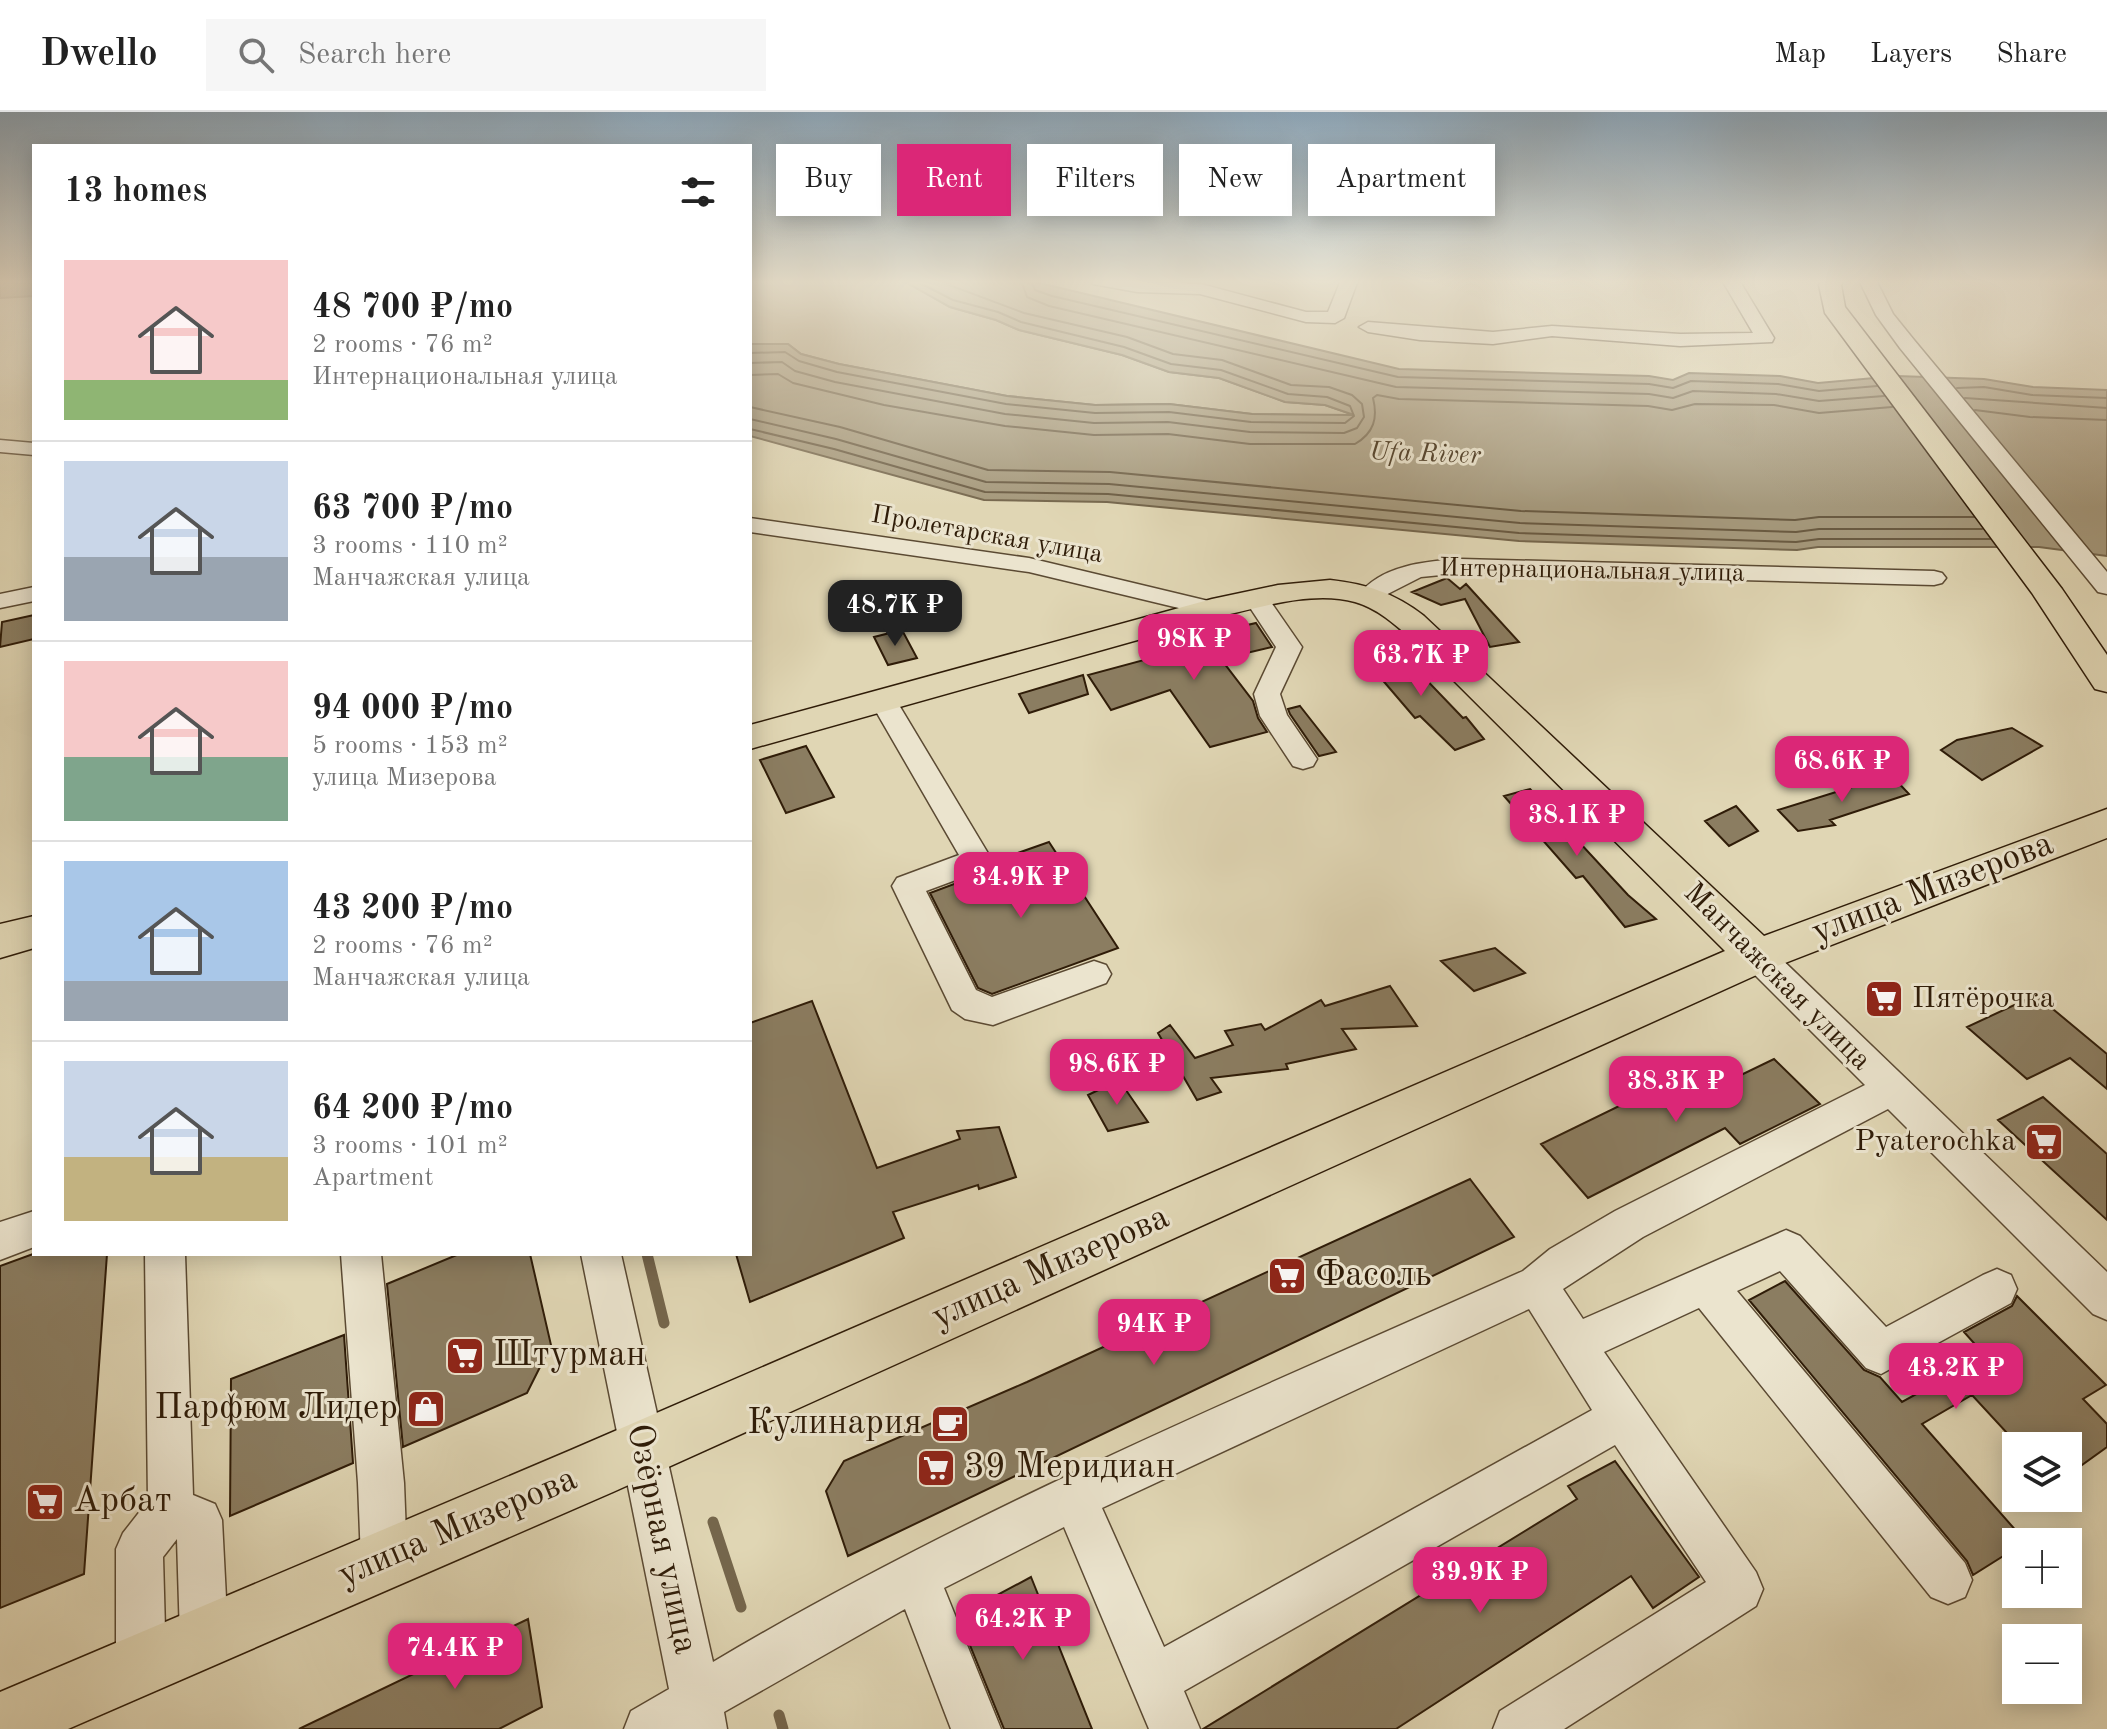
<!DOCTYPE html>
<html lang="en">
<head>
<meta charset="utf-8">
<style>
	body { margin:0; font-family:"Old Standard TT",serif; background:#f6f6f6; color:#222; height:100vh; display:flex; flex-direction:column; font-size:30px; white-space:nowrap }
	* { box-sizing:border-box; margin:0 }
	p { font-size:26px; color:#767676 }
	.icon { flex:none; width:44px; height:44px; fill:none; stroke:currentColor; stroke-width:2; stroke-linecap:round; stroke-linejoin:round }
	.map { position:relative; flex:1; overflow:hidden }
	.drawer { position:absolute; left:32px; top:32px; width:720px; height:1112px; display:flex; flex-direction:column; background:#fff; border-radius:0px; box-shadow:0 4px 20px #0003 }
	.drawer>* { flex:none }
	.guide { position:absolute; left:776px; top:32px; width:760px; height:72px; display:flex; gap:16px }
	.controls { position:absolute; left:2002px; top:1320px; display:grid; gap:16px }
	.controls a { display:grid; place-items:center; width:80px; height:80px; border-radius:0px; background:#fff; box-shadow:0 4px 20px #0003; font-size:40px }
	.price { position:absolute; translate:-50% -68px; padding:0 18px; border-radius:16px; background:#db2777; color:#fff; font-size:26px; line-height:52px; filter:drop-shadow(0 2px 4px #0008) }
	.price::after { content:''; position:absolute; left:50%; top:48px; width:24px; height:18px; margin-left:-12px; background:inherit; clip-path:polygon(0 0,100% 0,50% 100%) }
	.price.current { background:#222; color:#fff }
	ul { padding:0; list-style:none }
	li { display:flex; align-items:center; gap:24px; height:200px; padding:0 32px }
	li+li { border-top:2px solid #e0e0e0 }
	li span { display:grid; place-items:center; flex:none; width:224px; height:160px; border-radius:0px; color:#555 }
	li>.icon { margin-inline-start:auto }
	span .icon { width:96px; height:96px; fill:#fffc; stroke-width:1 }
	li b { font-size:34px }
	h2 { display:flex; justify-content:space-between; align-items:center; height:96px; padding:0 32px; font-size:34px }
	.tag { padding:0 28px; border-radius:0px; background:#fff; box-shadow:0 4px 20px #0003; font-size:28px; line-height:72px }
	.tag.current { background:#db2777; color:#fff }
	header { display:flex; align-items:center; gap:48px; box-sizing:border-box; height:112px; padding:0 40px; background:#fff; border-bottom:2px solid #e0e0e0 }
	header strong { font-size:38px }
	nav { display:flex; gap:44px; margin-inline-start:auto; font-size:28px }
	.search { width:560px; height:72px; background:#f6f6f6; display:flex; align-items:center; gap:20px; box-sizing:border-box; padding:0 28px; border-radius:0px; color:#767676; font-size:30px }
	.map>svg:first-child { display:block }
	.green { fill:#c2b697; stroke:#786950; stroke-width:2 }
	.water { fill:#a4977a; stroke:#75664c; stroke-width:2 }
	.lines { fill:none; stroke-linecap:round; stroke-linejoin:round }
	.shore { stroke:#6a5a41; stroke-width:2 }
	.stream { stroke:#75664c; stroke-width:11 }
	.building { fill:#8b7d61; stroke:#2f1c08; stroke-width:2 }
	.minor-casing { stroke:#5b4a33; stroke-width:3 }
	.major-casing { stroke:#2f1c08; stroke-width:3 }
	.minor { fill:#ebe4ce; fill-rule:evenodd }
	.major { fill:#e0d6b4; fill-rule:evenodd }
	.labels { text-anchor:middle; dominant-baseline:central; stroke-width:6; stroke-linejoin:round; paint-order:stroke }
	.far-water-label { font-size:26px; font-style:italic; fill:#584730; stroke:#ebe4ce }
	.far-street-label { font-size:26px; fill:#2f1c08; stroke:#ebe4ce }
	.street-label { font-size:30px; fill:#2f1c08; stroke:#ebe4ce }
	.poi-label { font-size:30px; fill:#2f1c08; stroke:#ebe4ce; text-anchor:start }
	.near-street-label { font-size:36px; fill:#2f1c08; stroke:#ebe4ce }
	.near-poi-label { font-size:36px; fill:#2f1c08; stroke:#ebe4ce; text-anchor:start }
</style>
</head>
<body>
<header>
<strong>Dwello</strong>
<div class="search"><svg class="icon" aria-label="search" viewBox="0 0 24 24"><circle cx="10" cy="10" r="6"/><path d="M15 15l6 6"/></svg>Search here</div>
<nav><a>Map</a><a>Layers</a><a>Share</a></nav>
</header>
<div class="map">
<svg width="2107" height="1617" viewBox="0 0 2107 1617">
	<rect width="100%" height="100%" fill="#e0d6b4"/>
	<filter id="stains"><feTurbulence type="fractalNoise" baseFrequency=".0025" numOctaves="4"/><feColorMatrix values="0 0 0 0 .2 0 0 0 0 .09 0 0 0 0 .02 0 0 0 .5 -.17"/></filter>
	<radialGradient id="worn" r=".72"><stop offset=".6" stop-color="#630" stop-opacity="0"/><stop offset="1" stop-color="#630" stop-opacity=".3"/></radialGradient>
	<path class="green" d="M 750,168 L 902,168 L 950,195 L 996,208 L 1019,218 L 1122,243 L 1169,260 L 1219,266 L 1285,290 L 1325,293 L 1357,304 L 1252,302 L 1169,292 L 1095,293 L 1007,284 L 839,252 L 801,242 L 788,232 L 750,232 Z"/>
	<path class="water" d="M 0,168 L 34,168 L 34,184 L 0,186 Z
		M 902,168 L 1027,168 L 1399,257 L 1649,264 L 1673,268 L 1689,261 L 1780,264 L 1818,271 L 1897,264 L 1984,267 L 2033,275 L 2107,278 L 2107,444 L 2039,435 L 1818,435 L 1797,438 L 1519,429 L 1107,390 L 984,388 L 750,324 L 750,232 L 788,232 L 801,242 L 839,252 L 1007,284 L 1095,293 L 1169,292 L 1252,302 L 1354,303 L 1325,293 L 1285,290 L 1219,266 L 1169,260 L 1122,243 L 1019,218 L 996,208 L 950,195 Z"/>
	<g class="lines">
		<path class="shore" d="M 1021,168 L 1027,185 L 1049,194 L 1396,275 L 1649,282 L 1673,286 L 1693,279 L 1776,282 L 1819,289 L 1884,284
			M 1031,168 L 1035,178 L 1052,184 L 1398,265 L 1649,272 L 1673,276 L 1691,269 L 1778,272 L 1819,279 L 1877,274
			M 750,241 L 785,240 L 799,249 L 837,260 L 1006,292 L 1095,301 L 1169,300 L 1251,310 L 1345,311 L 1354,304 L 1350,294 L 1327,285 L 1288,282 L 1221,258 L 1171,252 L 1124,235 L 1021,210 L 998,200 L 953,188 L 914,168
			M 750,251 L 782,250 L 795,259 L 835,270 L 1005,302 L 1094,311 L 1168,310 L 1250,320 L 1344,321 L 1357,316 L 1364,305 L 1362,292 L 1352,283 L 1329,275 L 1291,273 L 1222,248 L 1173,242 L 1127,225 L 1024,201 L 936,168
			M 750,263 L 778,262 L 793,271 L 884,293 L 1005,314 L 1094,323 L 1168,322 L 1250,332 L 1355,332 C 1374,321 1378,306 1373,286 L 1377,283 L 1399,287 L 1648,294 L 1672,298 L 1695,292 L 1774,293 L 1819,301 L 1892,295
			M 1957,276 L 1984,275 L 2032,283 L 2107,286
			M 1965,286 L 2107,296
			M 750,295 L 840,315 L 988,358 L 1110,360 L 1521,399 L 1795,408 L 1819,405 L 1974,405
			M 1975,298 L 2030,305 L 2107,308
			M 750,307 L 836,327 L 986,370 L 1109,372 L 1520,411 L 1796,420 L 1819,417 L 1982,417
			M 750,317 L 834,337 L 985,380 L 1108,382 L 1519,421 L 1796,430 L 1819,427 L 1990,427"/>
		<path class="stream" d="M 647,1142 L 664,1211
			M 713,1410 L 741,1495
			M 779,1603 L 783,1617"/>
	</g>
	<path class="building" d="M 1447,466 L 1460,477 L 1466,472 L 1519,530 L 1490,535 L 1465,487 L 1441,493 L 1412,480 Z
		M 34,503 L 34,527 L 0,535 L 2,510 Z
		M 1256,511 L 1272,535 L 1221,547 L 1253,589 L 1258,606 L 1267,620 L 1210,635 L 1170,578 L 1111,598 L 1088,563 L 1148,547 L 1142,538 Z
		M 902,518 L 917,546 L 888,553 L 874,525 Z
		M 1381,531 L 1408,561 L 1418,559 L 1463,606 L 1466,605 L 1484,627 L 1455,638 L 1420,604 L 1415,606 L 1356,537 Z
		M 1083,563 L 1088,582 L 1029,601 L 1019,582 Z
		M 1300,594 L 1336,640 L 1319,644 L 1290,602 L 1288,597 Z
		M 2012,616 L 2042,634 L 1982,668 L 1941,638 L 1957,628 Z
		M 806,634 L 834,685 L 786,701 L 760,648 Z
		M 1891,663 L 1909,682 L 1830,708 L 1835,713 L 1798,719 L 1778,698 Z
		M 1530,677 L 1628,783 L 1656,807 L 1625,815 L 1583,764 L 1576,766 L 1504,684 Z
		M 1736,694 L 1758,719 L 1729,734 L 1705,709 Z
		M 1049,730 L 1118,836 L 992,882 L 978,876 L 930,781 L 989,759 L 995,749 Z
		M 1495,836 L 1525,861 L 1474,879 L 1441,849 Z
		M 1390,874 L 1417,914 L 1342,917 L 1356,937 L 1286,952 L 1288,957 L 1211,966 L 1221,980 L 1197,988 L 1158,921 L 1170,913 L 1195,946 L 1233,933 L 1225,919 L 1261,912 L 1265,918 L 1321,888 L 1325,894 Z
		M 2036,883 L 2107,942 L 2107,977 L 2070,946 L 2027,967 L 1967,915 Z
		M 812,889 L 877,1056 L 960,1027 L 957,1019 L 999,1015 L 1016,1065 L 979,1077 L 978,1073 L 893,1100 L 904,1126 L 750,1190 L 736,1142 L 750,1142 L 750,911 Z
		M 1774,947 L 1820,992 L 1740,1032 L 1725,1016 L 1588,1086 L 1541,1032 L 1691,959 L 1710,978 Z
		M 1119,968 L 1148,1010 L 1108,1019 L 1088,983 Z
		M 2043,985 L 2107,1042 L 2107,1108 L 1998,1008 Z
		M 1470,1067 L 1514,1125 L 848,1444 L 826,1379 L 844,1349 L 1027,1270 Z
		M 33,1142 L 107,1142 L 84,1462 L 0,1496 L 0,1154 Z
		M 459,1142 L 530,1142 L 551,1233 L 527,1281 L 403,1335 L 387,1172 Z
		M 1785,1169 L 1864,1258 L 1880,1265 L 1902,1290 L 1953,1262 L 1982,1240 L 1964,1220 L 2012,1194 L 2017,1184 L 2106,1273 L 2083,1287 L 2107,1312 L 2107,1335 L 2068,1363 L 2068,1334 L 2019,1334 L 1972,1283 L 1922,1312 L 2026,1430 L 2016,1430 L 2016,1436 L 1973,1463 L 1967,1449 L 1749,1188 Z
		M 344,1223 L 353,1351 L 230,1404 L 231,1267 Z
		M 1615,1349 L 1699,1465 L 1653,1496 L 1631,1464 L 1396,1617 L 1203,1617 L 1577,1387 L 1568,1374 Z
		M 1031,1465 L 1092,1617 L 1004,1617 L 958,1504 Z
		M 528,1507 L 542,1595 L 499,1617 L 299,1617 Z"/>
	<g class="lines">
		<g class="minor-casing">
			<path id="minor" d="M 1091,168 L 1201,172 L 1306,200 L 1328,200 L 1341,168 L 1358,168 L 1344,206 L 1335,211 L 1306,210 L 1200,182 L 1137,180 L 1093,172 Z
				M 1722,168 L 1739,168 L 1774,226 L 1772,230 L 1680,234 L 1552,224 L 1493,232 L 1420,228 L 1368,220 L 1359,215 L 1368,210 L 1493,220 L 1552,214 L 1680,222 L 1753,221 Z
				M 1859,168 L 1876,168 L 1893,202 L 1914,228 L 2107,460 L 2107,482 L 2098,480 L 1900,236 L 1876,203 Z
				M 0,328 L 34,331 L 34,343 L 0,340 Z
				M 750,406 L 1029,446 L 1221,492 L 1224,497 L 1221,502 L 1212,504 L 1029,460 L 750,420 Z
				M 1461,447 L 1934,459 L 1942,461 L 1946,466 L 1942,471 L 1934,473 L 1461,461 L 1421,465 L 1370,491 L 1361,489 L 1358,484 C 1380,453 1427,449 1461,447 Z
				M 34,475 L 34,489 L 0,496 L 0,482 Z
				M 1257,481 L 1266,483 L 1302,535 L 1280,582 L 1287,603 L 1317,647 L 1313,654 L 1303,657 L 1293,654 L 1260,604 L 1254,582 L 1276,535 L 1245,488 L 1248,483 Z
				M 883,580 L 893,583 L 992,748 L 988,756 L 926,779 L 976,878 L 992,885 L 1094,849 L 1106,853 L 1111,862 L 1106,871 L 993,913 L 965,907 L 952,898 L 892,774 L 897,766 L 959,743 L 870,589 L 873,583 Z
				M 1757,831 L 1769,835 L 2107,1160 L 2107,1208 L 2093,1202 L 1888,997 L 1643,1125 L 1563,1177 L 1583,1207 L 1786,1118 L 1800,1124 L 1886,1215 L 1983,1163 L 1997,1157 L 2011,1163 L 2017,1177 L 2011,1191 L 1881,1262 L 1866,1256 L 1780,1159 L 1737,1179 L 1965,1451 L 1972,1468 L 1965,1485 L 1948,1492 L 1931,1485 L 1699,1196 L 1604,1240 L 1756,1460 L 1763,1477 L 1756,1494 L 1564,1617 L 1493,1617 L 1500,1599 L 1706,1470 L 1615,1333 L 1184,1579 L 1200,1617 L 1149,1617 L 1064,1415 L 944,1476 L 1001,1617 L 951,1617 L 905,1497 L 724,1600 L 727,1617 L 624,1617 L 631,1599 L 669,1577 L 581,1142 L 621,1142 L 713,1550 C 970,1397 1250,1281 1523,1159 L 1550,1137 L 1615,1099 L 1865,973 L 1745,853 L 1741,844 L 1745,835 ZM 1529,1197 L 1592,1298 L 1164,1535 L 1102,1396 Z
				M 34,1099 L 34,1135 L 0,1148 L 0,1110 Z
				M 145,1142 L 185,1142 L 193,1383 L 215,1392 L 222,1408 L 228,1525 L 221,1542 L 204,1549 L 187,1542 L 180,1525 L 177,1427 L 163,1445 L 166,1554 L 158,1571 L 141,1579 L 124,1571 L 116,1554 L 116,1437 L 123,1421 L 148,1389 Z
				M 341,1142 L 381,1142 L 404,1371 L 407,1448 L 401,1465 L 384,1471 L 367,1465 L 361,1448 L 358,1371 Z"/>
		</g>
		<g class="major-casing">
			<path id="major" d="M 1822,168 L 1844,168 L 1841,173 L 1845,195 L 2062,477 L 2107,543 L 2107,580 L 2095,577 L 2032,481 L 1825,201 L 1819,173 Z
				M 1330,468 C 1366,472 1395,481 1424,504 L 1764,824 L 2107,697 L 2107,726 L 1772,856 L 613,1380 L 68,1617 L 0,1617 L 0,1580 L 571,1338 L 1725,839 L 1418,533 C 1400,517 1380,497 1355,490 C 1316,479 1268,493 1230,502 L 750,637 L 750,613 L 1212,487 L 1278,473 Z
				M 34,804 L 34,836 L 0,846 L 0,812 Z"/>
		</g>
		<use href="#minor" class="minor"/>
		<use href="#major" class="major"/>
	</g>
	<linearGradient id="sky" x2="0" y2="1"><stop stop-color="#8da8bc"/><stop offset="0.43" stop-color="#f1eddd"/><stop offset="1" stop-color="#f1eddd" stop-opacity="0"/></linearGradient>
	<rect width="2107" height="395" fill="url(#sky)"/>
	<defs>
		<g id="supermarket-square" transform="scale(2)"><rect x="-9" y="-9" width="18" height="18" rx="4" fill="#8f2418" stroke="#ebe4ce"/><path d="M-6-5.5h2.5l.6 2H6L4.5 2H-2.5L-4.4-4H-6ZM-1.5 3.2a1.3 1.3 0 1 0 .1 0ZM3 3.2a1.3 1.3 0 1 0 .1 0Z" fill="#fff"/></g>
		<g id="shop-square" transform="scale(2)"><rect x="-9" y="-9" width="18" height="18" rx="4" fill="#8f2418" stroke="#ebe4ce"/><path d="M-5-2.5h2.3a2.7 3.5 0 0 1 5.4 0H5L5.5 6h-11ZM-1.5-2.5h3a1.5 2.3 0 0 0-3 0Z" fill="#fff"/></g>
		<g id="cafe-square" transform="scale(2)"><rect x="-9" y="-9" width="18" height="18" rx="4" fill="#8f2418" stroke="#ebe4ce"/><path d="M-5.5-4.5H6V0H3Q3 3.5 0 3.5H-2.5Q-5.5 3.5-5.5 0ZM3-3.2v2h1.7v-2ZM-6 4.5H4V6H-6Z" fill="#fff"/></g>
	</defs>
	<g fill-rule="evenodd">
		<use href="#supermarket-square" x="1884" y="887"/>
		<use href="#supermarket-square" x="2044" y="1030"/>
		<use href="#supermarket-square" x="1287" y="1164"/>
		<use href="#supermarket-square" x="465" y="1244"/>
		<use href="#shop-square" x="426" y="1297"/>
		<use href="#cafe-square" x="950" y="1312"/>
		<use href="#supermarket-square" x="936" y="1356"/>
		<use href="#supermarket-square" x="45" y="1390"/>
	</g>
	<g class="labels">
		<g class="far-water-label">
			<text transform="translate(1425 342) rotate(2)">Ufa River</text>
		</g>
		<g class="far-street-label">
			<text transform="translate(987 423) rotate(10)">Пролетарская улица</text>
			<text transform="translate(1592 459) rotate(1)">Интернациональная улица</text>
		</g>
		<g class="street-label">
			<text transform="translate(1777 865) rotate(45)">Манчажская улица</text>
		</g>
		<g class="poi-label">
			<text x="1912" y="887">Пятёрочка</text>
			<text x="2016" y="1030" text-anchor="end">Pyaterochka</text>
		</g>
		<g class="near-street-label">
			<text transform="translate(1933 777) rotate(-21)">улица Мизерова</text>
			<text transform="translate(1051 1156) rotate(-24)">улица Мизерова</text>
			<text transform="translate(458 1416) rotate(-23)">улица Мизерова</text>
			<text transform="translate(661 1427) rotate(78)">Озёрная улица</text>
		</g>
		<g class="near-poi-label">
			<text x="1315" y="1164">Фасоль</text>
			<text x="493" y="1244">Штурман</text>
			<text x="398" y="1297" text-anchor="end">Парфюм Лидер</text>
			<text x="922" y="1312" text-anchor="end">Кулинария</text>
			<text x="964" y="1356">39 Меридиан</text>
			<text x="73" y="1390">Арбат</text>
		</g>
	</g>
	<rect width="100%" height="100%" filter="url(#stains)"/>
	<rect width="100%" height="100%" fill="url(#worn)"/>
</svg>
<div class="controls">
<a><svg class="icon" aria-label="layers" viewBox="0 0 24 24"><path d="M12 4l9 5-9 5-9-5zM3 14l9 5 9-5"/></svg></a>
<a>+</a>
<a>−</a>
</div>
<b class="price current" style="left:895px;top:536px">48.7K ₽</b>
<b class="price" style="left:1194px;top:570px">98K ₽</b>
<b class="price" style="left:1421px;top:586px">63.7K ₽</b>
<b class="price" style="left:1842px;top:692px">68.6K ₽</b>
<b class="price" style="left:1577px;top:746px">38.1K ₽</b>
<b class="price" style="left:1021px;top:808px">34.9K ₽</b>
<b class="price" style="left:1117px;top:995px">98.6K ₽</b>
<b class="price" style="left:1676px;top:1012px">38.3K ₽</b>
<b class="price" style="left:1154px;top:1255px">94K ₽</b>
<b class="price" style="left:1956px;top:1299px">43.2K ₽</b>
<b class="price" style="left:1480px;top:1503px">39.9K ₽</b>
<b class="price" style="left:1023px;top:1550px">64.2K ₽</b>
<b class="price" style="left:455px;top:1579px">74.4K ₽</b>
<div class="guide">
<a class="tag">Buy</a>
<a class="tag current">Rent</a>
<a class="tag">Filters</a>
<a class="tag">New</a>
<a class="tag">Apartment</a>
</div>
<section class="drawer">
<h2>13 homes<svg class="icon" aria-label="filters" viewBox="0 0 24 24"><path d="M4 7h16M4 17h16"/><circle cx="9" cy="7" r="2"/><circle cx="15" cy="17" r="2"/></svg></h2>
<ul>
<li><span style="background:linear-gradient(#f6c9c9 75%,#8fb573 0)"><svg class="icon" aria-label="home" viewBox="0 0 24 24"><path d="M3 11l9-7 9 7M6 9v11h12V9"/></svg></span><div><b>48 700 ₽/mo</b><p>2 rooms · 76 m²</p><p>Интернациональная улица</p></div></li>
<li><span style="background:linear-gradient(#c9d6e8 60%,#9aa5b1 0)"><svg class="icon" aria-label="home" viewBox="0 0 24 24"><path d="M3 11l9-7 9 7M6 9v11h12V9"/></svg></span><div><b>63 700 ₽/mo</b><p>3 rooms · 110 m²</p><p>Манчажская улица</p></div></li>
<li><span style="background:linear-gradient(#f6c9c9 60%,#7fa58c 0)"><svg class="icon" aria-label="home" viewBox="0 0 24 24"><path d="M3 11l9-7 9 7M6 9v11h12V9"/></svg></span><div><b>94 000 ₽/mo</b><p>5 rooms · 153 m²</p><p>улица Мизерова</p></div></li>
<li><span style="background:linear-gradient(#a9c7e8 75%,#9aa5b1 0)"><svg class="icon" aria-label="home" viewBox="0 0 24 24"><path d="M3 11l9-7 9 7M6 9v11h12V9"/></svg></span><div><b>43 200 ₽/mo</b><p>2 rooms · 76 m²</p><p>Манчажская улица</p></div></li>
<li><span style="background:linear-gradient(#c9d6e8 60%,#c2b280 0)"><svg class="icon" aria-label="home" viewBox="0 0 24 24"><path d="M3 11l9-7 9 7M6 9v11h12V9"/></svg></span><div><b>64 200 ₽/mo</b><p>3 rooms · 101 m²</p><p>Apartment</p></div></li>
</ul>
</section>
</div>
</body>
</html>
